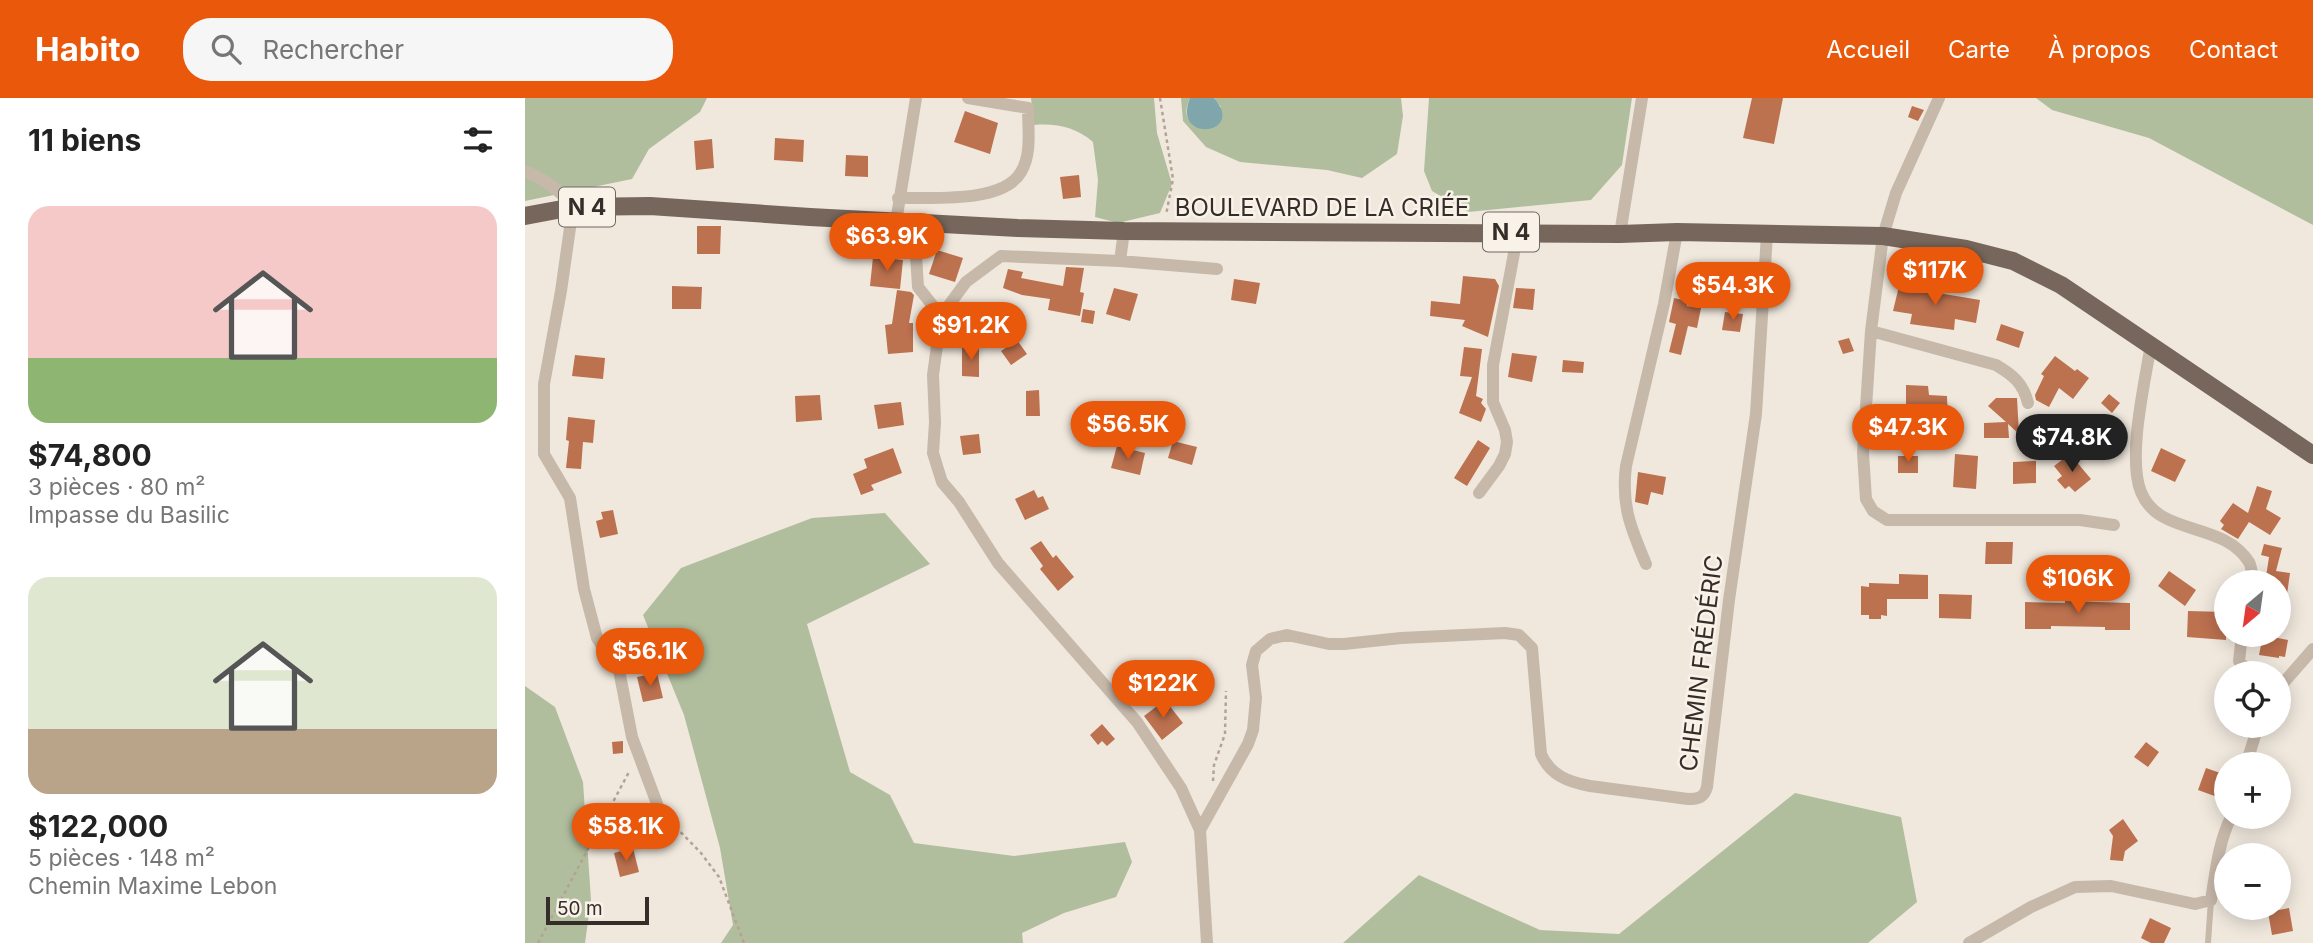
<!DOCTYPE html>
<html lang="fr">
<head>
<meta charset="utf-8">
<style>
	body { margin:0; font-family:Inter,sans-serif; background:#f6f6f6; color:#222; height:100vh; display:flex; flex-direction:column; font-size:26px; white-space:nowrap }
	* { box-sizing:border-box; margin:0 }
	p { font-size:23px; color:#767676 }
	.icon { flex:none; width:38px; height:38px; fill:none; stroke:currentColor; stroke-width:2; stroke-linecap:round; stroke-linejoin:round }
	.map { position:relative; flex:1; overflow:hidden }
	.drawer { display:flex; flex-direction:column; background:#fff; width:525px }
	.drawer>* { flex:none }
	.needle { width:46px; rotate:209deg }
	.tools { position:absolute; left:1689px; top:472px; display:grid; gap:14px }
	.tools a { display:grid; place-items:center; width:77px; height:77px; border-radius:50%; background:#fff; box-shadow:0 4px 18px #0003; font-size:35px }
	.scale { position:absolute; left:21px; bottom:18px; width:103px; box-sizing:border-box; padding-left:7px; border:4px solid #352d29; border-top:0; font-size:19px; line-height:24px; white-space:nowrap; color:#352d29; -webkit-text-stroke:5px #f8f2e9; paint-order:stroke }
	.price { position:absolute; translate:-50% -60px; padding:0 16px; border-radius:24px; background:#ea580c; color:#fff; font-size:23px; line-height:46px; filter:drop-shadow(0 2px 4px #0008) }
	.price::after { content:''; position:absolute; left:50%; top:42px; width:21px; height:16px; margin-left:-10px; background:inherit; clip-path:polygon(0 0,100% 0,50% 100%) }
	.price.current { background:#222; color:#fff }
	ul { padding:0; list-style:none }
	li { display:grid; align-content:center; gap:14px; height:371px; padding:0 28px }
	li span { display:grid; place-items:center; height:217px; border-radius:21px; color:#555 }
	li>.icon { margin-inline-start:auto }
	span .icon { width:126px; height:126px; fill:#fffc; stroke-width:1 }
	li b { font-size:30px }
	h2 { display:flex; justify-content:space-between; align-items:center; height:84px; padding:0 28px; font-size:30px }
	header { display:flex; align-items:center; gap:42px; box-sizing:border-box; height:98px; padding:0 35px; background:#ea580c; color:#fff }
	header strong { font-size:33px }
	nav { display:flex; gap:38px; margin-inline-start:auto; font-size:24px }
	.search { width:490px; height:63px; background:#f6f6f6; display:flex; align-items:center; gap:18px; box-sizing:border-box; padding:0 24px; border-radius:28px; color:#767676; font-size:26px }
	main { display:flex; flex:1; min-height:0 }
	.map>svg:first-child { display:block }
	.green { fill:#b1be9e }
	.water { fill:#7ea6ab }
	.building { fill:#bc714f }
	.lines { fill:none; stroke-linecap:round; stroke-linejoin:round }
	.path { stroke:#b3a394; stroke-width:2.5; stroke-dasharray:3.5 3.5; stroke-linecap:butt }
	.lane { stroke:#c7b9aa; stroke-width:6 }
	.street { stroke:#c7b9aa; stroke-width:12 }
	.primary { stroke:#76665b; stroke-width:18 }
	.labels { text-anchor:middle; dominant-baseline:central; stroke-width:5; stroke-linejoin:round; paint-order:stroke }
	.shield { fill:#f8f2e9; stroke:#706863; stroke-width:2 }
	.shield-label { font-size:23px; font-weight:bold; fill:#352d29 }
	.street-label { font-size:24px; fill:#352d29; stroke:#f8f2e9 }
</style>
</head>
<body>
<header>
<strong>Habito</strong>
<div class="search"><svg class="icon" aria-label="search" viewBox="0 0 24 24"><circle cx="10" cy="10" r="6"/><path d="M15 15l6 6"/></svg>Rechercher</div>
<nav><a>Accueil</a><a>Carte</a><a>À propos</a><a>Contact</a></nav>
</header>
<main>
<section class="drawer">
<h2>11 biens<svg class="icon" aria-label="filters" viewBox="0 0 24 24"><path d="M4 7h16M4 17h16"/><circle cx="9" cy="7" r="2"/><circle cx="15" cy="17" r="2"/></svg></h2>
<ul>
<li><span style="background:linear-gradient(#f6c9c9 70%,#8fb573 0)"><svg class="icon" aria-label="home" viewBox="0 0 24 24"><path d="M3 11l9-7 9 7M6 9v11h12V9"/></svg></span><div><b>$74,800</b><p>3 pièces · 80 m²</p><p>Impasse du Basilic</p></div></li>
<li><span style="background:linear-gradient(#dfe7d0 70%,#b9a48a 0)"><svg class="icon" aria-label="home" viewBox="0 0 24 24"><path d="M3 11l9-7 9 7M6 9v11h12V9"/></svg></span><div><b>$122,000</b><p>5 pièces · 148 m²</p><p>Chemin Maxime Lebon</p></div></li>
</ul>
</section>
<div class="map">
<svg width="1788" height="845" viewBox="0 0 1788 845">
	<rect width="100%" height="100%" fill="#f0e8dd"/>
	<path class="green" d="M 0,0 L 182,0 L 175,14 L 124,51 L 107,81 L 0,103 Z
		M 506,0 L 629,0 L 632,35 L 647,86 L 635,115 L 593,125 L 570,119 L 573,82 L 568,44 C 551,29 531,25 509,27 Z
		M 656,0 L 665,0 C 660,11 659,20 670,28 L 696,9 L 689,0 L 876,0 L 878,18 L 872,56 L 837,80 L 802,72 L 715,64 L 681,49 L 658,23 Z
		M 904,0 L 1107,0 L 1097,67 L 1066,102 L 943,114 L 907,93 L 899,73 Z
		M 1511,0 L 1788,0 L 1788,127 L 1624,40 L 1527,12 Z
		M 360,415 L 405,466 L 282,526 L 325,674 L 365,697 L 389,745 L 489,758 L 600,744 L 607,764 L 591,799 L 539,815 L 497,835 L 498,845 L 196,845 L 208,827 L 195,750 L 159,617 L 118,517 L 156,470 L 287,420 Z
		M 0,588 L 30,609 L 58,684 L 66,802 L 60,845 L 0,845 Z
		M 1270,695 L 1376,719 L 1392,804 L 1343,845 L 818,845 L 894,777 L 1015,832 L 1094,836 Z"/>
	<path class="water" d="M 665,0 L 689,0 C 722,37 646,46 665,0 Z"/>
	<path class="building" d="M 1227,0 L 1258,0 L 1249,46 L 1218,40 Z
		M 1387,8 L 1399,12 L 1393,23 L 1383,19 Z
		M 440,13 L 473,25 L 465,56 L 429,44 Z
		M 250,40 L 279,42 L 278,64 L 249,62 Z
		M 187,41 L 189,70 L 171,72 L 169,43 Z
		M 321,57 L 343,58 L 343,79 L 320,78 Z
		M 554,77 L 556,99 L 538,101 L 535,79 Z
		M 172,128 L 196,128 L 195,156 L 172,156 Z
		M 412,152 L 438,160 L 430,184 L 404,176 Z
		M 348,159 L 378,162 L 375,191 L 345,188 Z
		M 1167,165 L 1182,167 L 1180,185 L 1165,183 Z
		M 541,169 L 559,170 L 555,194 L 559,195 L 555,218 L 523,212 L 525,201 L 497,197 L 478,190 L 483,171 L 498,174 L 496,180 L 538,188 Z
		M 938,178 L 970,181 L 974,188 L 963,239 L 937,228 L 940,222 L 905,218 L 906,203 L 935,206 Z
		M 709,181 L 735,185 L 731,206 L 706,202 Z
		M 1375,184 L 1402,189 L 1401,193 L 1455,202 L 1451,225 L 1430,221 L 1429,232 L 1385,226 L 1387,216 L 1368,213 Z
		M 147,188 L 177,189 L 176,211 L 147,211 Z
		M 589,190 L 613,196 L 605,223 L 581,216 Z
		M 991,190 L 1010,191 L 1008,212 L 988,210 Z
		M 372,192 L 386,194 L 389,197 L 384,225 L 388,225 L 388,254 L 363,256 L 360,227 L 367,226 Z
		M 1149,200 L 1162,203 L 1162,208 L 1176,210 L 1172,230 L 1163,228 L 1156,257 L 1144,254 L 1151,226 L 1144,224 Z
		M 558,211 L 570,213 L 568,226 L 556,224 Z
		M 1200,214 L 1218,216 L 1215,234 L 1197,232 Z
		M 1476,226 L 1499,234 L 1494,250 L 1471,242 Z
		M 1324,240 L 1329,253 L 1318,256 L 1313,243 Z
		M 492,242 L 502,256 L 486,267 L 476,253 Z
		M 939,249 L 957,251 L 951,298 L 958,301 L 956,305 L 961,311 L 956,324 L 934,315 L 947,279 L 935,278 Z
		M 437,250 L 454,251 L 454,279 L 437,278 Z
		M 987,255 L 1012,258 L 1007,284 L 983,279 Z
		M 50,257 L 80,260 L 78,281 L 47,278 Z
		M 1530,258 L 1550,273 L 1552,271 L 1564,280 L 1548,301 L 1534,290 L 1524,309 L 1511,302 L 1510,297 L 1519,278 L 1516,276 Z
		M 1038,262 L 1059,264 L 1058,275 L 1037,274 Z
		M 1381,287 L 1403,288 L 1404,297 L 1422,298 L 1423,322 L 1400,321 L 1400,315 L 1381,315 Z
		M 514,292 L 515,318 L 501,318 L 501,293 Z
		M 1584,296 L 1595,305 L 1587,315 L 1576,305 Z
		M 295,297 L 297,322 L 271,324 L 270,298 Z
		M 1471,300 L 1492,300 L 1494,336 L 1483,326 L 1484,340 L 1459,340 L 1459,325 L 1481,324 L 1463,308 Z
		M 376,304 L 379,327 L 353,331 L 349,307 Z
		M 43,319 L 70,322 L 68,345 L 58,344 L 56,371 L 41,370 L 44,343 L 41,342 Z
		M 454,336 L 456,355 L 438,357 L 435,338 Z
		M 953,342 L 965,350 L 942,388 L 929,380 Z
		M 648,343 L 672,349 L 667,367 L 643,360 Z
		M 592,348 L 620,355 L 615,377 L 586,370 Z
		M 368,350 L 377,375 L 346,387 L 349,392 L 336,397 L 328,376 L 342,370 L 339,361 Z
		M 1636,350 L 1661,362 L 1650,384 L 1626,373 Z
		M 1430,356 L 1453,358 L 1451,391 L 1428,389 Z
		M 1545,356 L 1566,381 L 1550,394 L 1544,388 L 1540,391 L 1532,382 L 1537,378 L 1529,368 Z
		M 1373,358 L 1393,358 L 1393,375 L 1373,375 Z
		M 1511,363 L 1511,385 L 1488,386 L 1488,364 Z
		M 1113,374 L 1141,379 L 1138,397 L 1126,394 L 1123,407 L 1110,404 Z
		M 1732,388 L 1747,393 L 1741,411 L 1756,420 L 1745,437 L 1724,424 L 1713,441 L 1696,431 L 1699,427 L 1695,423 L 1708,405 L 1723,415 Z
		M 509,392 L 513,400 L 518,398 L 524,411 L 500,422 L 490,401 Z
		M 88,412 L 93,436 L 75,440 L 71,423 L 78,421 L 76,414 Z
		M 516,443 L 528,460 L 531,457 L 549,479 L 533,493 L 515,471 L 518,468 L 505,450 Z
		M 1461,444 L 1488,444 L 1487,466 L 1460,466 Z
		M 1739,446 L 1757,450 L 1751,473 L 1765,475 L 1760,511 L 1754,511 L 1754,485 L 1740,485 L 1744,459 L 1736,457 Z
		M 1515,460 L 1528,460 L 1528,472 L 1515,471 Z
		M 1644,473 L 1671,492 L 1660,508 L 1633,488 Z
		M 1374,476 L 1403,477 L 1403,501 L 1362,501 L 1362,518 L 1356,517 L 1356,521 L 1344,521 L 1344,517 L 1336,517 L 1336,488 L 1344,489 L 1344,485 L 1374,486 Z
		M 1414,496 L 1447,497 L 1446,521 L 1414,520 Z
		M 1540,503 L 1605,505 L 1605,532 L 1580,532 L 1580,529 L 1526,528 L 1526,531 L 1500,531 L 1500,504 L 1540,505 Z
		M 1663,513 L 1701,514 L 1701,542 L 1662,539 Z
		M 1738,537 L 1763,542 L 1760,559 L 1754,558 L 1754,560 L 1734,557 Z
		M 606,567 L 615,578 L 605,587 L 596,575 Z
		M 132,575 L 138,600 L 118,604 L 112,579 Z
		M 640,602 L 658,625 L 637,642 L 619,618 Z
		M 577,626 L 590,641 L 582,648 L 577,643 L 573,647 L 565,637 Z
		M 98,643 L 98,655 L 88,656 L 87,644 Z
		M 1621,644 L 1634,654 L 1623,669 L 1609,659 Z
		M 1681,670 L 1701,677 L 1695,700 L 1673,692 Z
		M 1598,721 L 1613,743 L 1600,753 L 1598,763 L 1585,762 L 1588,738 L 1584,732 Z
		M 108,750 L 114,774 L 95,779 L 89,755 Z
		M 1764,810 L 1768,833 L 1747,837 L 1743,814 Z
		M 1625,820 L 1646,830 L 1639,845 L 1626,845 L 1616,840 Z"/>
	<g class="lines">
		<path class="path" d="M 635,0 L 648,81 L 641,117
			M 688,683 L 689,667 L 700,636 L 701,593
			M 141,719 L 176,755 L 194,779 L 219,845
			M 13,845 L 105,672"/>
		<path class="lane" d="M 1683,845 L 1686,802"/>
		<path class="street" d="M 1414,0 L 1371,95 L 1358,138 L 1346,233 L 1338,355 L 1341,401 L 1348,413 L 1362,422 L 1555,422 L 1589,427
			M 0,73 C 20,82 34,91 48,109 L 36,193 L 19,286 L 19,356 L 45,400 L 59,491 L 72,540 L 94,572 L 107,639 L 134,711
			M 373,100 C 405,99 478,106 496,74 C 507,56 503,31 503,10 L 443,0
			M 371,124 L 391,0
			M 389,125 L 393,189 L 416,218 L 408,277 L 410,324 L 408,355 L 417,384 L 434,404 L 473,465 L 612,624 L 656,690 L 675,732 L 682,845
			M 1095,136 L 1117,0
			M 595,163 L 599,133
			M 416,218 L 441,184 L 476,158 L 595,163 L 692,171
			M 1346,233 L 1471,267 C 1488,277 1498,285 1503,305
			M 1626,246 C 1620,284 1602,359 1616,394 C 1634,439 1697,422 1724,464 C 1727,469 1727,479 1728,485
			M 954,395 L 974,368 L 980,356 L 982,344 L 980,332 L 968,304 L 968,267 L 993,134
			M 1121,466 C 1106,431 1096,407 1101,368 L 1139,206 L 1152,134
			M 1717,537 L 1714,563 L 1722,572 L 1730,576
			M 1754,590 L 1788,551
			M 1721,667 L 1733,628
			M 675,732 L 723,646 L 728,632 L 731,600 L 727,567 L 731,553 L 745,541 L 762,537 L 804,546 L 819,546 L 876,540 L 980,535 L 994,537 L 1007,550 L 1016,656 C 1025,677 1043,684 1065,688 L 1163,701 C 1173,701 1179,700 1182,689 L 1204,502 L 1231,316 L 1242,136
			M 1444,845 L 1506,809 L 1550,789 L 1586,788 L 1670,806 L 1686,802 C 1691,772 1693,746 1706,719"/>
		<path class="primary" d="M 0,118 L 48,109 L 125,108 L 285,119 L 493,130 L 599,133 L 1095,136 L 1152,134 L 1358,138 L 1441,151 L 1488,163 L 1536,187 L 1788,357"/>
	</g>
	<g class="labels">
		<g class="shield">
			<rect x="34" y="89.5" width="56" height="39" rx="5"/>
			<rect x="958" y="114.5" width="56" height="39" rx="5"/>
		</g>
		<g class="shield-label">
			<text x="62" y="109">N 4</text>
			<text x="986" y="134">N 4</text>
		</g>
		<g class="street-label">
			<text x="797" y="109">BOULEVARD DE LA CRIÉE</text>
			<text transform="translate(1176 565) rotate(-83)">CHEMIN FRÉDÉRIC</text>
		</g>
	</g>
</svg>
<div class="tools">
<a><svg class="needle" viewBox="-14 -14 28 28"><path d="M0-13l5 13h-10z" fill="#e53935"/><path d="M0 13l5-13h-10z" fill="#767676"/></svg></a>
<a><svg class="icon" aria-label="locate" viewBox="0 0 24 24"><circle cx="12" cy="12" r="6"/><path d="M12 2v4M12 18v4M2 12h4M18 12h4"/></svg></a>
<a>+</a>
<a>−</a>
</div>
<div class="scale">50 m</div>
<b class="price" style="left:362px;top:175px">$63.9K</b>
<b class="price" style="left:1410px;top:209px">$117K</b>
<b class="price" style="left:1208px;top:224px">$54.3K</b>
<b class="price" style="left:446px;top:264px">$91.2K</b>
<b class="price" style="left:603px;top:363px">$56.5K</b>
<b class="price" style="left:1383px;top:366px">$47.3K</b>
<b class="price current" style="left:1547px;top:376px">$74.8K</b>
<b class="price" style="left:1553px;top:517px">$106K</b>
<b class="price" style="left:125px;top:590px">$56.1K</b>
<b class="price" style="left:638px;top:622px">$122K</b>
<b class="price" style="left:101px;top:765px">$58.1K</b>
</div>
</main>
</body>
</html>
